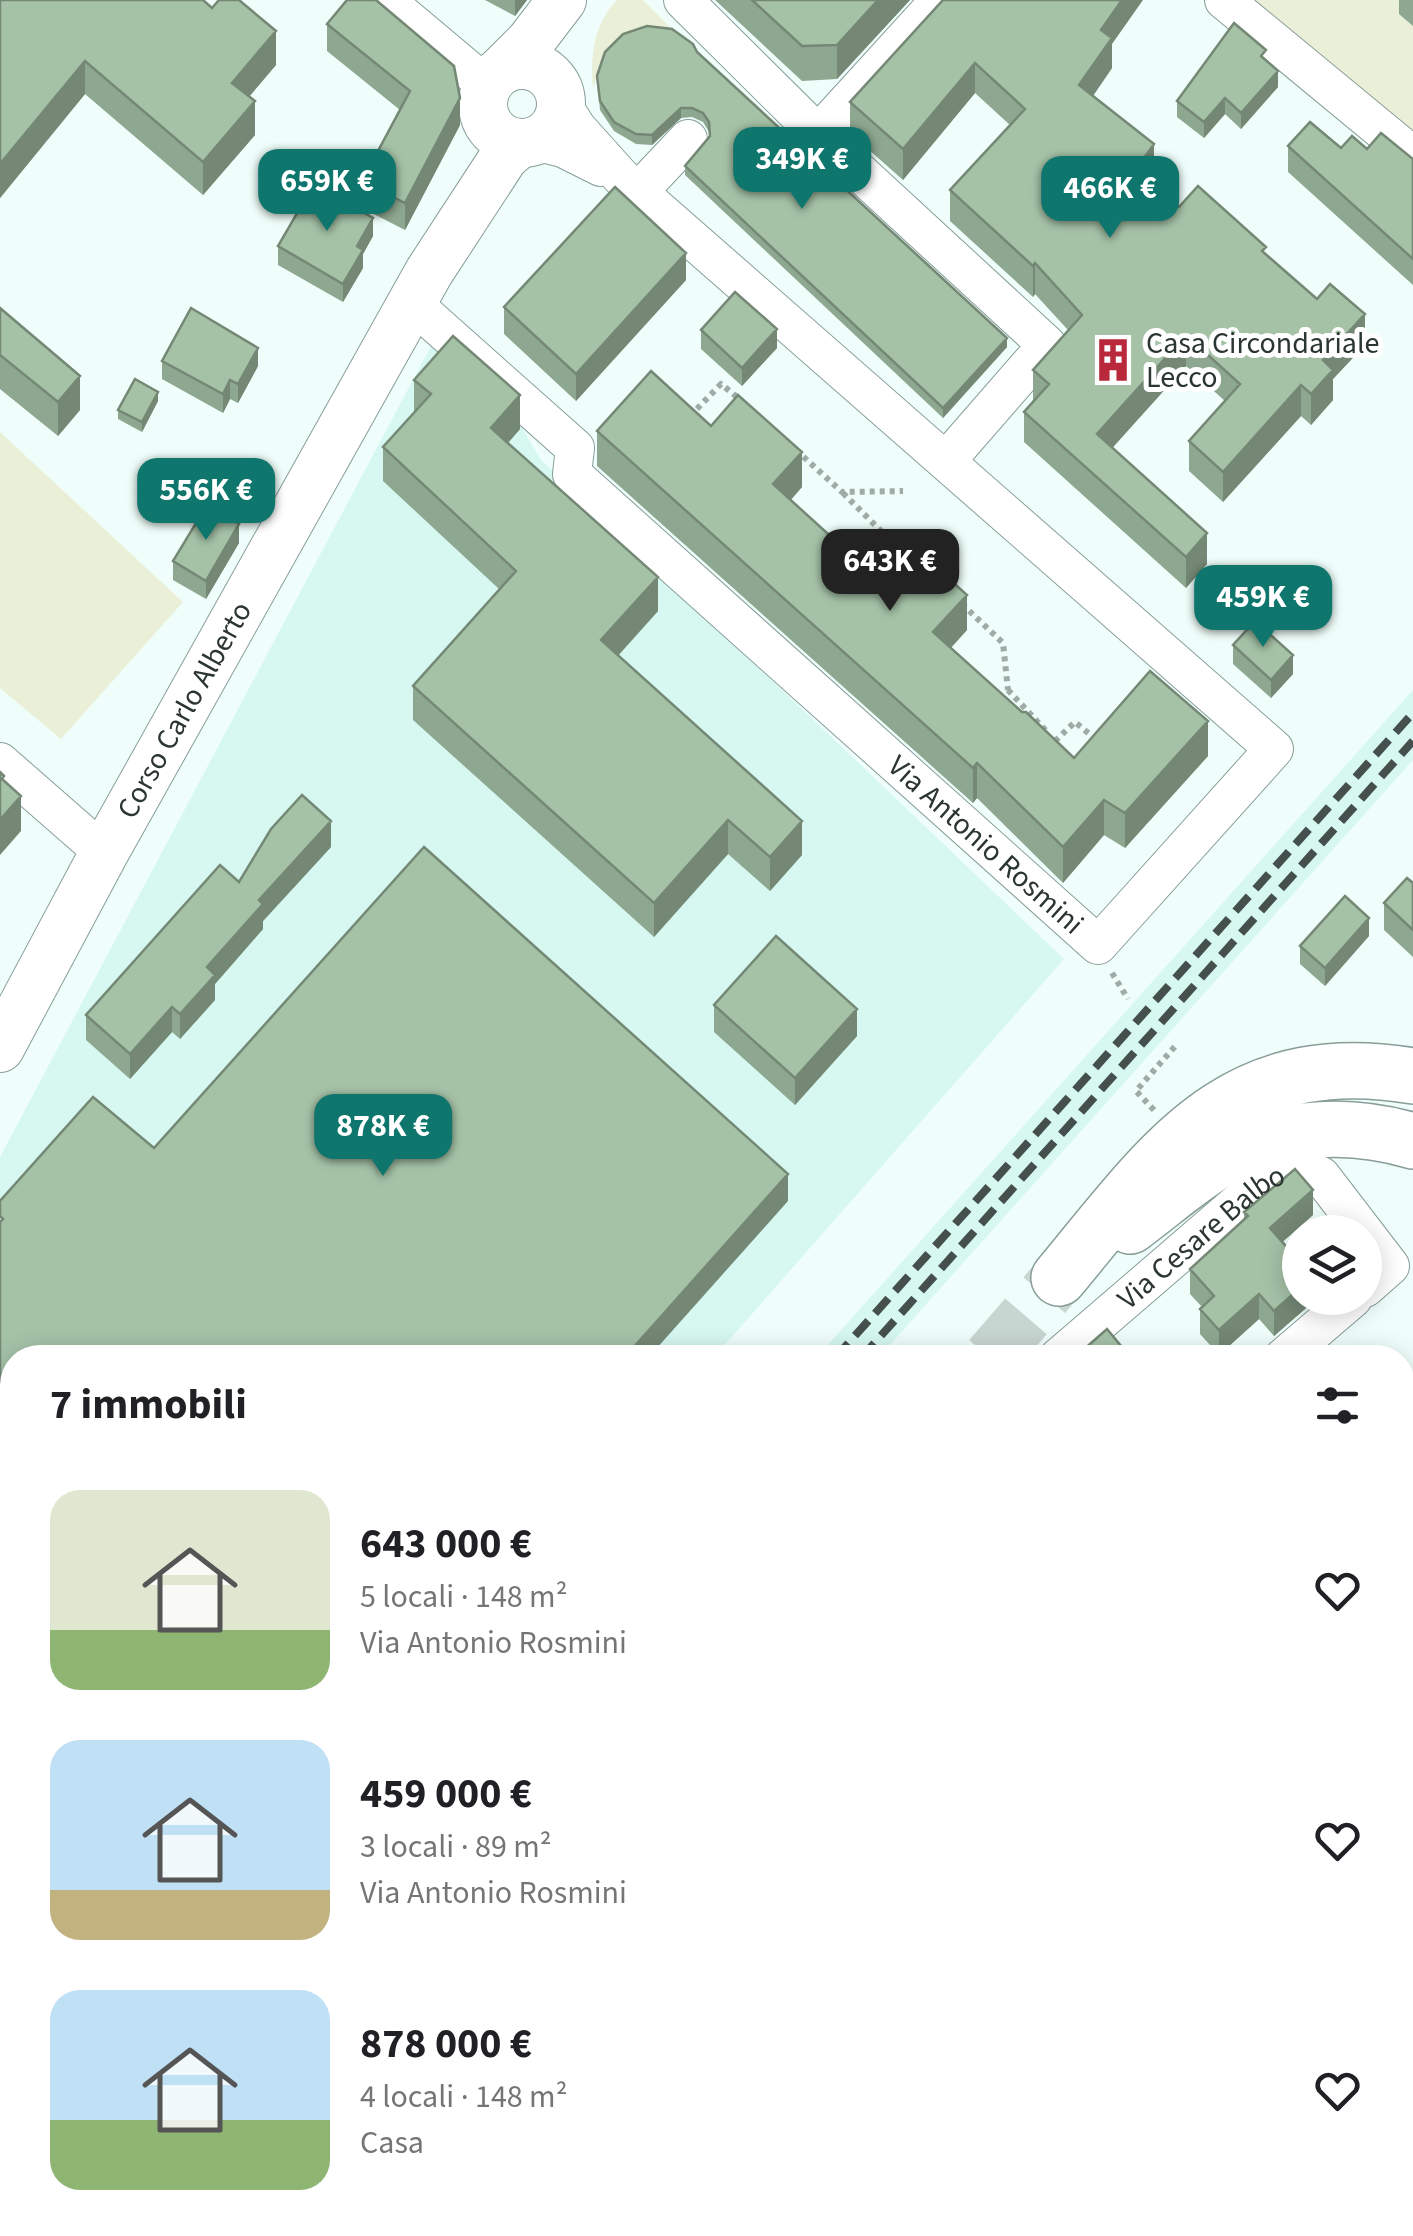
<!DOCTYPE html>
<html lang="it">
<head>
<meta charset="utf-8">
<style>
	body { margin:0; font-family:"Source Sans 3",sans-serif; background:#f6f6f6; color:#202124; height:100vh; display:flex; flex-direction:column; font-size:38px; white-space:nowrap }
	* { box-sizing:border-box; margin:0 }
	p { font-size:32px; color:#757577 }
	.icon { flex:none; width:55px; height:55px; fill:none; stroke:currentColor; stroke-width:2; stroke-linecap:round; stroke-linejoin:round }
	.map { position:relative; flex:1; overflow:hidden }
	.drawer { position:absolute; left:0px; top:1345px; width:1415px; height:892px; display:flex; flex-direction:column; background:#fff; border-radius:40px 40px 0 0; box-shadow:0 5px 25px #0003 }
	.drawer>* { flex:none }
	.tools { position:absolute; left:1282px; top:1215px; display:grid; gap:20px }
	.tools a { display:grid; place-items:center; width:100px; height:100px; border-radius:50%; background:#fff; box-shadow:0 5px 25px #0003; font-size:50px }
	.price { position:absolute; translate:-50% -85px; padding:0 22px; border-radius:20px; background:#0f766e; color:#fff; font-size:32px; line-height:65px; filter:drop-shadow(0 2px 5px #0008) }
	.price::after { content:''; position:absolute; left:50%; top:60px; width:30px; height:22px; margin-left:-15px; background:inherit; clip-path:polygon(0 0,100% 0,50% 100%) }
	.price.current { background:#222; color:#fff }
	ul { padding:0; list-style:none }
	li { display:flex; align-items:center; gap:30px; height:250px; padding:0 50px }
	li span { display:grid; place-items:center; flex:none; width:280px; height:200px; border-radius:30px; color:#555 }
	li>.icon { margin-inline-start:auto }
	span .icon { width:120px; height:120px; fill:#fffc; stroke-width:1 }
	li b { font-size:42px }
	h2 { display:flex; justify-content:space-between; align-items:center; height:120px; padding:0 50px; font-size:42px }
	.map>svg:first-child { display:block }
	.built { fill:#d6f8f0 }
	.green { fill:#eaefd8 }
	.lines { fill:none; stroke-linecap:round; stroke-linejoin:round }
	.river { stroke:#a4c3dc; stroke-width:62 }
	.highway-tunnel { stroke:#c8d6d2; stroke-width:55; stroke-dasharray:55 28; stroke-linecap:butt }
	.minor-casing { stroke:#879e99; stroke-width:40 }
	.major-casing { stroke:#879e99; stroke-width:50 }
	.highway-casing { stroke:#879e99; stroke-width:58 }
	.path { stroke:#9eaba7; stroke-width:6; stroke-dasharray:5 5; stroke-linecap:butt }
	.minor { stroke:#fff; stroke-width:38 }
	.major { stroke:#fff; stroke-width:48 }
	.highway { stroke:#fff; stroke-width:55 }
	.rail { stroke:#45504c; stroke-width:8; stroke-dasharray:20 10; stroke-linecap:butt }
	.wall { fill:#8ea790 }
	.shaded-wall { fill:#748875 }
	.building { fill:#a5c2a7; stroke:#748875; stroke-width:2.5 }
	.labels { text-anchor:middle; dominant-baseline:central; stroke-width:10; stroke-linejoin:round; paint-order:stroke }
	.poi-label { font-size:30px; fill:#2b3532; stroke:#fff; text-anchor:start }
	.street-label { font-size:30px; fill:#2b3532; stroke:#fff }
</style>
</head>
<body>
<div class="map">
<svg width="1413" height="2236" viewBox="0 0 1413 2236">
	<rect width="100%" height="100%" fill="#effefa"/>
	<path class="built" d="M 431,346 L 522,428 L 541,460 L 1064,959 L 714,1357 L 12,1358 L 12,1823 L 0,1826 L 0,1157 Z
		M 1413,690 L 1413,760 L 879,1357 L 817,1357 Z"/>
	<path class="green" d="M 617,0 L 643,0 L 675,32 L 605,55 L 593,88 C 590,56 594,24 617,0 Z
		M 1214,0 L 1413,0 L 1413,160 Z
		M 0,432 L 183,602 L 61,739 L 0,688 Z"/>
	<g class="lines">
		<path class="river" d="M 1402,2210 L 1413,2218"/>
		<path class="highway-tunnel" d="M 990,1358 L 1059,1278
			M 1061,2225 L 1066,2236"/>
		<g class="minor-casing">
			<g id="minor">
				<path d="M 385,0 L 478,78 L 502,70"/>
				<path d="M 683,0 L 818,134 L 1047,345 L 946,461"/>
				<path d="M 1224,0 L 1413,156"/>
				<path d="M 818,134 L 940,0"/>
				<path d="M 535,141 L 563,148 L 601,167"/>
				<path d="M 638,192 L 688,139"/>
				<path id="s1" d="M 412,303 L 575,448 L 572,474 L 1098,945 L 1274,749 L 621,177 L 577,128 L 561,103"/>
				<path d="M 0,762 L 104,853"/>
				<path id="s2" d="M 1058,1358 L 1252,1191 C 1271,1175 1298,1164 1321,1176 L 1390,1266 L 1365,1288"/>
				<path d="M 1283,1358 L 1353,1298"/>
				<path d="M 1402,1788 L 1413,1777"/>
				<path d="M 910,2225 L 915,2236"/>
				<path d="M 492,2236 L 503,2225"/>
				<path d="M 873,2236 L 882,2225"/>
				<path d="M 980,2236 L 992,2225"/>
			</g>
		</g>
		<g class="major-casing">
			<g id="major">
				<circle cx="522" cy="104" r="39"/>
				<path d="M 502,70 L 530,42 L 562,0"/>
				<path id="s3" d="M 0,1048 L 104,853 L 429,272 L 504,157 L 520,143"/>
			</g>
		</g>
		<g class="highway-casing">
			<path id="highway" d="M 1130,1226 C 1160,1204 1191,1176 1224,1157 C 1283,1125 1350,1122 1413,1141
				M 1059,1278 C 1162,1154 1230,1045 1413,1076
				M 1402,1601 L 1413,1593
				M 1402,1688 L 1413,1674
				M 0,1866 L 12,1863
				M 0,1916 L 12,1914"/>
		</g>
		<path class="path" d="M 690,416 L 721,384 L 742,401
			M 796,450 L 842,492 L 903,491
			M 843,493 L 897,547
			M 962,604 L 1003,643 L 1008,690 L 998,699
			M 1008,690 L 1048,733
			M 1055,741 L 1075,722 L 1099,742
			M 1112,973 L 1128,999
			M 1154,1110 L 1136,1091 L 1177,1044"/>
		<use href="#minor" class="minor"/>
		<use href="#major" class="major"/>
		<use href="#highway" class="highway"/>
		<path class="rail" d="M 835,1358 L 1413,713
			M 861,1358 L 1413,741
			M 49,2236 L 59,2225
			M 74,2236 L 83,2225"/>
	</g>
	<path class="wall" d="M 0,0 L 276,65 L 249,96 L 255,135 L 203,195 L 85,94 L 0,198 Z
		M 485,0 L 527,0 L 515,16 Z
		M 715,0 L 910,0 L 837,79 L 802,81 Z
		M 943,0 L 1112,44 L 1112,68 L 1093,96 L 1154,175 L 1150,180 L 1152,184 L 1179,207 L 1266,254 L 1365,345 L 1333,379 L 1333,400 L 1311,425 L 1301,416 L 1223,502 L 1189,471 L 1189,441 L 1225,401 L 1186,366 L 1112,448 L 1207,564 L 1186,588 L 1024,442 L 1024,412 L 1033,400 L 1033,370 L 1068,330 L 1035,294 L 1033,297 L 950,221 L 950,190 L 1010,125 L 975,93 L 903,180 L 850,133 L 850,102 Z
		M 1399,0 L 1413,0 L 1413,26 L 1399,14 Z
		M 327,24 L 460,125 L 405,230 L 362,208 L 362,181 L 400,110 L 327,51 Z
		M 697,52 L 1007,347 L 943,418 L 685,175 L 685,166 L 709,136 L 709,132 L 703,122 L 692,117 L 681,118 L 652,145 L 636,144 L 614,131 L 600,110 L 597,76 Z
		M 1266,61 L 1278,87 L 1241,129 L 1225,114 L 1204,138 L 1177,117 L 1177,101 Z
		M 1288,146 L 1367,149 L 1413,159 L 1413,285 L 1288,172 Z
		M 373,236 L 363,254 L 363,268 L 343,302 L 278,265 L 278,246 Z
		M 686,280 L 576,401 L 504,334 L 504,307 Z
		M 0,308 L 80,410 L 58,436 L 0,389 Z
		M 701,330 L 777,348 L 742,386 L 701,349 Z
		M 162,361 L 258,366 L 238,403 L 230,399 L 223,413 L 162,379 Z
		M 414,380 L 520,429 L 508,443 L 658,611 L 618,656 L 802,855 L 770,891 L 728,854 L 654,937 L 413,720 L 413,686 L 499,589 L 383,481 L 383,447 L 414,413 Z
		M 158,401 L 142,432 L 118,419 L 118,410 Z
		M 711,426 L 802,487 L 791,500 L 870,572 L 967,630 L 951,648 L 1074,758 L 1208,756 L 1125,848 L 1104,835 L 1063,883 L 977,798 L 973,803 L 597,466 L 597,431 Z
		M 239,543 L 206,599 L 173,580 L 173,561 Z
		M 1233,645 L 1293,674 L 1271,698 L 1233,664 Z
		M 331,847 L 263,921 L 263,929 L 215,984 L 215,1000 L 180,1039 L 172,1032 L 130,1079 L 86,1040 L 86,1015 L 239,882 Z
		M 1413,883 L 1413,957 L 1384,930 L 1384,903 Z
		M 1369,936 L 1325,986 L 1300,964 L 1300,946 Z
		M 714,1005 L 857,1036 L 795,1105 L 714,1032 Z
		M 1244,1212 L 1313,1215 L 1282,1242 L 1313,1298 L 1313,1302 L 1274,1336 L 1259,1319 L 1219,1355 L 1200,1334 L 1200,1309 L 1202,1307 L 1190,1294 L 1190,1269 L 1244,1220 Z
		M 1413,1442 L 1413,1523 L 1402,1511 L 1402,1452 Z
		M 1413,2137 L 1413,2190 L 1402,2182 L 1402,2140 Z
		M 534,2225 L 788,2225 L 778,2236 L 534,2236 Z
		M 1105,2225 L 1253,2225 L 1258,2236 L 1119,2236 Z
		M 1324,2225 L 1359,2225 L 1351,2236 L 1338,2236 Z"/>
	<path class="shaded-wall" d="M 515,0 L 527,0 L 515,16 Z
		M 878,0 L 910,0 L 837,79 L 837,45 Z
		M 1122,0 L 1143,0 L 1112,44 L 1112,68 L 1079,116 L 1079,85 L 1101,30 Z
		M 276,31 L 276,65 L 232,117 L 232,83 Z
		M 85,61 L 85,94 L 0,198 L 0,164 Z
		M 975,63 L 975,93 L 903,180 L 903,149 Z
		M 1278,71 L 1278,87 L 1241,129 L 1241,113 Z
		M 460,98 L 460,125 L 405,230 L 405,203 Z
		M 1225,98 L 1225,114 L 1204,138 L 1204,122 Z
		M 255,101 L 255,135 L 203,195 L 203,162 Z
		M 681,108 L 681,118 L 652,145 L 652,135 Z
		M 1154,144 L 1154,175 L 1144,189 L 1144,158 Z
		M 373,218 L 373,236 L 363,254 L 363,268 L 343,302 L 343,284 L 357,246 Z
		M 686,253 L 686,280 L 576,401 L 576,374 Z
		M 1035,263 L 1035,294 L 1033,297 L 1033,266 Z
		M 1365,314 L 1365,345 L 1333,379 L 1333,400 L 1311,425 L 1311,394 L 1323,360 Z
		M 777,329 L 777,348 L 742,386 L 742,368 Z
		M 1186,335 L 1186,366 L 1097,465 L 1097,434 Z
		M 1007,338 L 1007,347 L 943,418 L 943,408 Z
		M 258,348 L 258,366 L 238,403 L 238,384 Z
		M 80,376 L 80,410 L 58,436 L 58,402 Z
		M 230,380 L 230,399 L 223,413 L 223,394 Z
		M 1301,385 L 1301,416 L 1223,502 L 1223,472 Z
		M 158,392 L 158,401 L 142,432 L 142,422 Z
		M 520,395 L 520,429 L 491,462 L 491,428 Z
		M 802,452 L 802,487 L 773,519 L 773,484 Z
		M 239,524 L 239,543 L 206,599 L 206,581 Z
		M 1207,533 L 1207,564 L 1186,588 L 1186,557 Z
		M 658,577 L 658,611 L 601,674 L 601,640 Z
		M 967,595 L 967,630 L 933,667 L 933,632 Z
		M 1293,655 L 1293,674 L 1271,698 L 1271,680 Z
		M 1208,721 L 1208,756 L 1125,848 L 1125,813 Z
		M 977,763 L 977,798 L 973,803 L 973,768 Z
		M 21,796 L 21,831 L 0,855 L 0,820 Z
		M 1104,800 L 1104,835 L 1063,883 L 1063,847 Z
		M 728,820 L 728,854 L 654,937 L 654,903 Z
		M 331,821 L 331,847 L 263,921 L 263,929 L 215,984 L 215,1000 L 180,1039 L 180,1014 L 207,967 L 259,900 Z
		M 802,821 L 802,855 L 770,891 L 770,857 Z
		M 1369,918 L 1369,936 L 1325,986 L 1325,968 Z
		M 172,1007 L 172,1032 L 130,1079 L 130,1054 Z
		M 857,1009 L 857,1036 L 795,1105 L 795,1078 Z
		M 788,1174 L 788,1201 L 648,1358 L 624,1358 Z
		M 1313,1190 L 1313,1215 L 1270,1253 L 1270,1228 Z
		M 1300,1288 L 1300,1298 L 1313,1298 L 1313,1302 L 1274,1336 L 1274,1311 Z
		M 1259,1294 L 1259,1319 L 1219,1355 L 1219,1330 Z
		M 12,1731 L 12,1758 L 0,1772 L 0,1745 Z
		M 12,2056 L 12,2083 L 0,2098 L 0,2071 Z
		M 1413,2058 L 1413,2082 L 1402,2095 L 1402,2071 Z
		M 755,2225 L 788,2225 L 778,2236 L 745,2236 Z
		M 1345,2225 L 1359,2225 L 1351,2236 L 1345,2236 Z"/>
	<path class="building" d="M 0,0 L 203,0 L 212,8 L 219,0 L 239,0 L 276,31 L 232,83 L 255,101 L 203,162 L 85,61 L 0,164 Z
		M 347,0 L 376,0 L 454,66 L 460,98 L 405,203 L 362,181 L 410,91 L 327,24 Z
		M 752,0 L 878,0 L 837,45 L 802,46 Z
		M 943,0 L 1122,0 L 1101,30 L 1112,38 L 1079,85 L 1154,144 L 1144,158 L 1152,184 L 1179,207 L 1198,186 L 1266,247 L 1262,251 L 1317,299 L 1330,284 L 1365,314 L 1323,360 L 1333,370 L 1311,394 L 1301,385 L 1223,472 L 1189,441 L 1240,384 L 1186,335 L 1097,434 L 1207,533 L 1186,557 L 1024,412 L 1049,384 L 1033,370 L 1082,315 L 1035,263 L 1033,266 L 950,190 L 1025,109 L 975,63 L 903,149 L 850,102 Z
		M 1234,23 L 1266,50 L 1261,56 L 1278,71 L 1241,113 L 1225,98 L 1204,122 L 1177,101 Z
		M 647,26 L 672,29 L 693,44 L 697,52 L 1007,338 L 943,408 L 685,166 L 710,136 L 709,122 L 703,113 L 692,108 L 681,108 L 652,135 L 636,134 L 614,122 L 600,101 L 597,76 L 605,52 L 623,34 Z
		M 1310,122 L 1341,148 L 1352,136 L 1367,149 L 1381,133 L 1413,159 L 1413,259 L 1288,146 Z
		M 314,184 L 373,218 L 357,246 L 363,250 L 343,284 L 278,246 Z
		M 615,187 L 686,253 L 576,374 L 504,307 Z
		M 735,292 L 777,329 L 742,368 L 701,330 Z
		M 0,308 L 80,376 L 58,402 L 0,355 Z
		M 191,308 L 258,348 L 238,384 L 230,380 L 223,394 L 162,361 Z
		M 453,336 L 520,395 L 491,428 L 658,577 L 601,640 L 802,821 L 770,857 L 728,820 L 654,903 L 413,686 L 516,571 L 383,447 L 431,394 L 414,380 Z
		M 651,371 L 711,426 L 738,395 L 802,452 L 773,484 L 870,572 L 902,536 L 967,595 L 933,632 L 1022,712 L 1026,712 L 1074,758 L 1150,671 L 1208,721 L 1125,813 L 1104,800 L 1063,847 L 977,763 L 973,768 L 597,431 Z
		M 135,379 L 158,392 L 142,422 L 118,410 Z
		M 207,505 L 239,524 L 206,581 L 173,561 Z
		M 1255,621 L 1293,655 L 1271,680 L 1233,645 Z
		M 0,772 L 4,776 L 2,779 L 21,796 L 0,820 Z
		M 302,795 L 331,821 L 259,900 L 263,904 L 207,967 L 215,975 L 180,1014 L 172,1007 L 130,1054 L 86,1015 L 220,865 L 239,882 L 271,829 Z
		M 424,847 L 788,1174 L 624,1358 L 12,1358 L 12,1731 L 0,1745 L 0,1222 L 3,1219 L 0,1216 L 0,1201 L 93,1097 L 154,1148 Z
		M 1407,878 L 1413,883 L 1413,930 L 1384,903 Z
		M 1345,896 L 1369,918 L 1325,968 L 1300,946 Z
		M 776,936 L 857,1009 L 795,1078 L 714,1005 Z
		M 1295,1169 L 1313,1190 L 1270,1228 L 1300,1262 L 1300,1288 L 1274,1311 L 1259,1294 L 1219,1330 L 1200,1309 L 1214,1296 L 1190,1269 L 1248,1216 L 1244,1212 Z
		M 1107,1329 L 1131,1358 L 1074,1358 Z
		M 1413,1442 L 1413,1505 L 1402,1493 L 1402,1452 Z
		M 1413,1829 L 1413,2058 L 1402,2071 L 1402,1842 Z
		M 12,1919 L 12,2056 L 0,2071 L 0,1921 Z
		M 1407,2134 L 1413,2137 L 1413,2172 L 1402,2165 L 1402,2140 Z
		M 558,2225 L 755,2225 L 745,2236 L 570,2236 Z
		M 1130,2225 L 1253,2225 L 1258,2230 L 1253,2236 L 1144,2236 Z"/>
	<defs>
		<g id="building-bare" transform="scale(3.45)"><path d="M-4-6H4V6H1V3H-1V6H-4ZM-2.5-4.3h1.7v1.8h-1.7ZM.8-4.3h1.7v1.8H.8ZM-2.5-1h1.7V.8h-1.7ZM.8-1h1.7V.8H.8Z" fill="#b9283b" stroke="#fff" stroke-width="2.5" paint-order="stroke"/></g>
	</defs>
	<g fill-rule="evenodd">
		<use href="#building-bare" x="1113" y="360"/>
	</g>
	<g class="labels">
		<g class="poi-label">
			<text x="1146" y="343">Casa Circondariale<tspan x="1146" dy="34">Lecco</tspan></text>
		</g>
		<g class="street-label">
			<text stroke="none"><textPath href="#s3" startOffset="385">Corso Carlo Alberto</textPath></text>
			<text stroke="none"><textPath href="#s1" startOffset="800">Via Antonio Rosmini</textPath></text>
			<text stroke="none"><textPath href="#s2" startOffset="188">Via Cesare Balbo</textPath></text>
		</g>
	</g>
</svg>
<div class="tools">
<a><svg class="icon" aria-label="layers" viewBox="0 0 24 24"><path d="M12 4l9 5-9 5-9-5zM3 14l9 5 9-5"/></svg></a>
</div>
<b class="price" style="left:802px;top:212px">349K €</b>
<b class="price" style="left:327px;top:234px">659K €</b>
<b class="price" style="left:1110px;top:241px">466K €</b>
<b class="price" style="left:206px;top:543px">556K €</b>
<b class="price current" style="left:890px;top:614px">643K €</b>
<b class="price" style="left:1263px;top:650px">459K €</b>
<b class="price" style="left:383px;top:1179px">878K €</b>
<section class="drawer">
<h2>7 immobili<svg class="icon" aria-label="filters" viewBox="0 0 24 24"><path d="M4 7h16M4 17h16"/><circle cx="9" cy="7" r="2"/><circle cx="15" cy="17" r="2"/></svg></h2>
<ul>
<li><span style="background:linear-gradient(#dfe7d0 70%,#8fb573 0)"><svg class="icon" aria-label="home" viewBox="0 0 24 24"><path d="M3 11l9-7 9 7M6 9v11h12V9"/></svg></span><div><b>643 000 €</b><p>5 locali · 148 m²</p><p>Via Antonio Rosmini</p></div><svg class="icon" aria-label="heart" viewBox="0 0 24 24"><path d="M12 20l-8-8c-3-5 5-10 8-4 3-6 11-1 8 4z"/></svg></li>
<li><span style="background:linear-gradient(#bfe0f5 75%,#c2b280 0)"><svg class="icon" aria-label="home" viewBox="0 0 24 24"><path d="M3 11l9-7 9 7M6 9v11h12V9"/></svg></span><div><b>459 000 €</b><p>3 locali · 89 m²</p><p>Via Antonio Rosmini</p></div><svg class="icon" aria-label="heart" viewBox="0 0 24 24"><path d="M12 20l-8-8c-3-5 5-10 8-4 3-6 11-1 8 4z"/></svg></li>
<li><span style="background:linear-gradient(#bfe0f5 65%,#8fb573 0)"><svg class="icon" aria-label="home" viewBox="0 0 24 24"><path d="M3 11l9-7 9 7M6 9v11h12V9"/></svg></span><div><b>878 000 €</b><p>4 locali · 148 m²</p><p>Casa</p></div><svg class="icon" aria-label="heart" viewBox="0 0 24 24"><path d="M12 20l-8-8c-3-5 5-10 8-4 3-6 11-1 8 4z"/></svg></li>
</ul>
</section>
</div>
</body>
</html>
